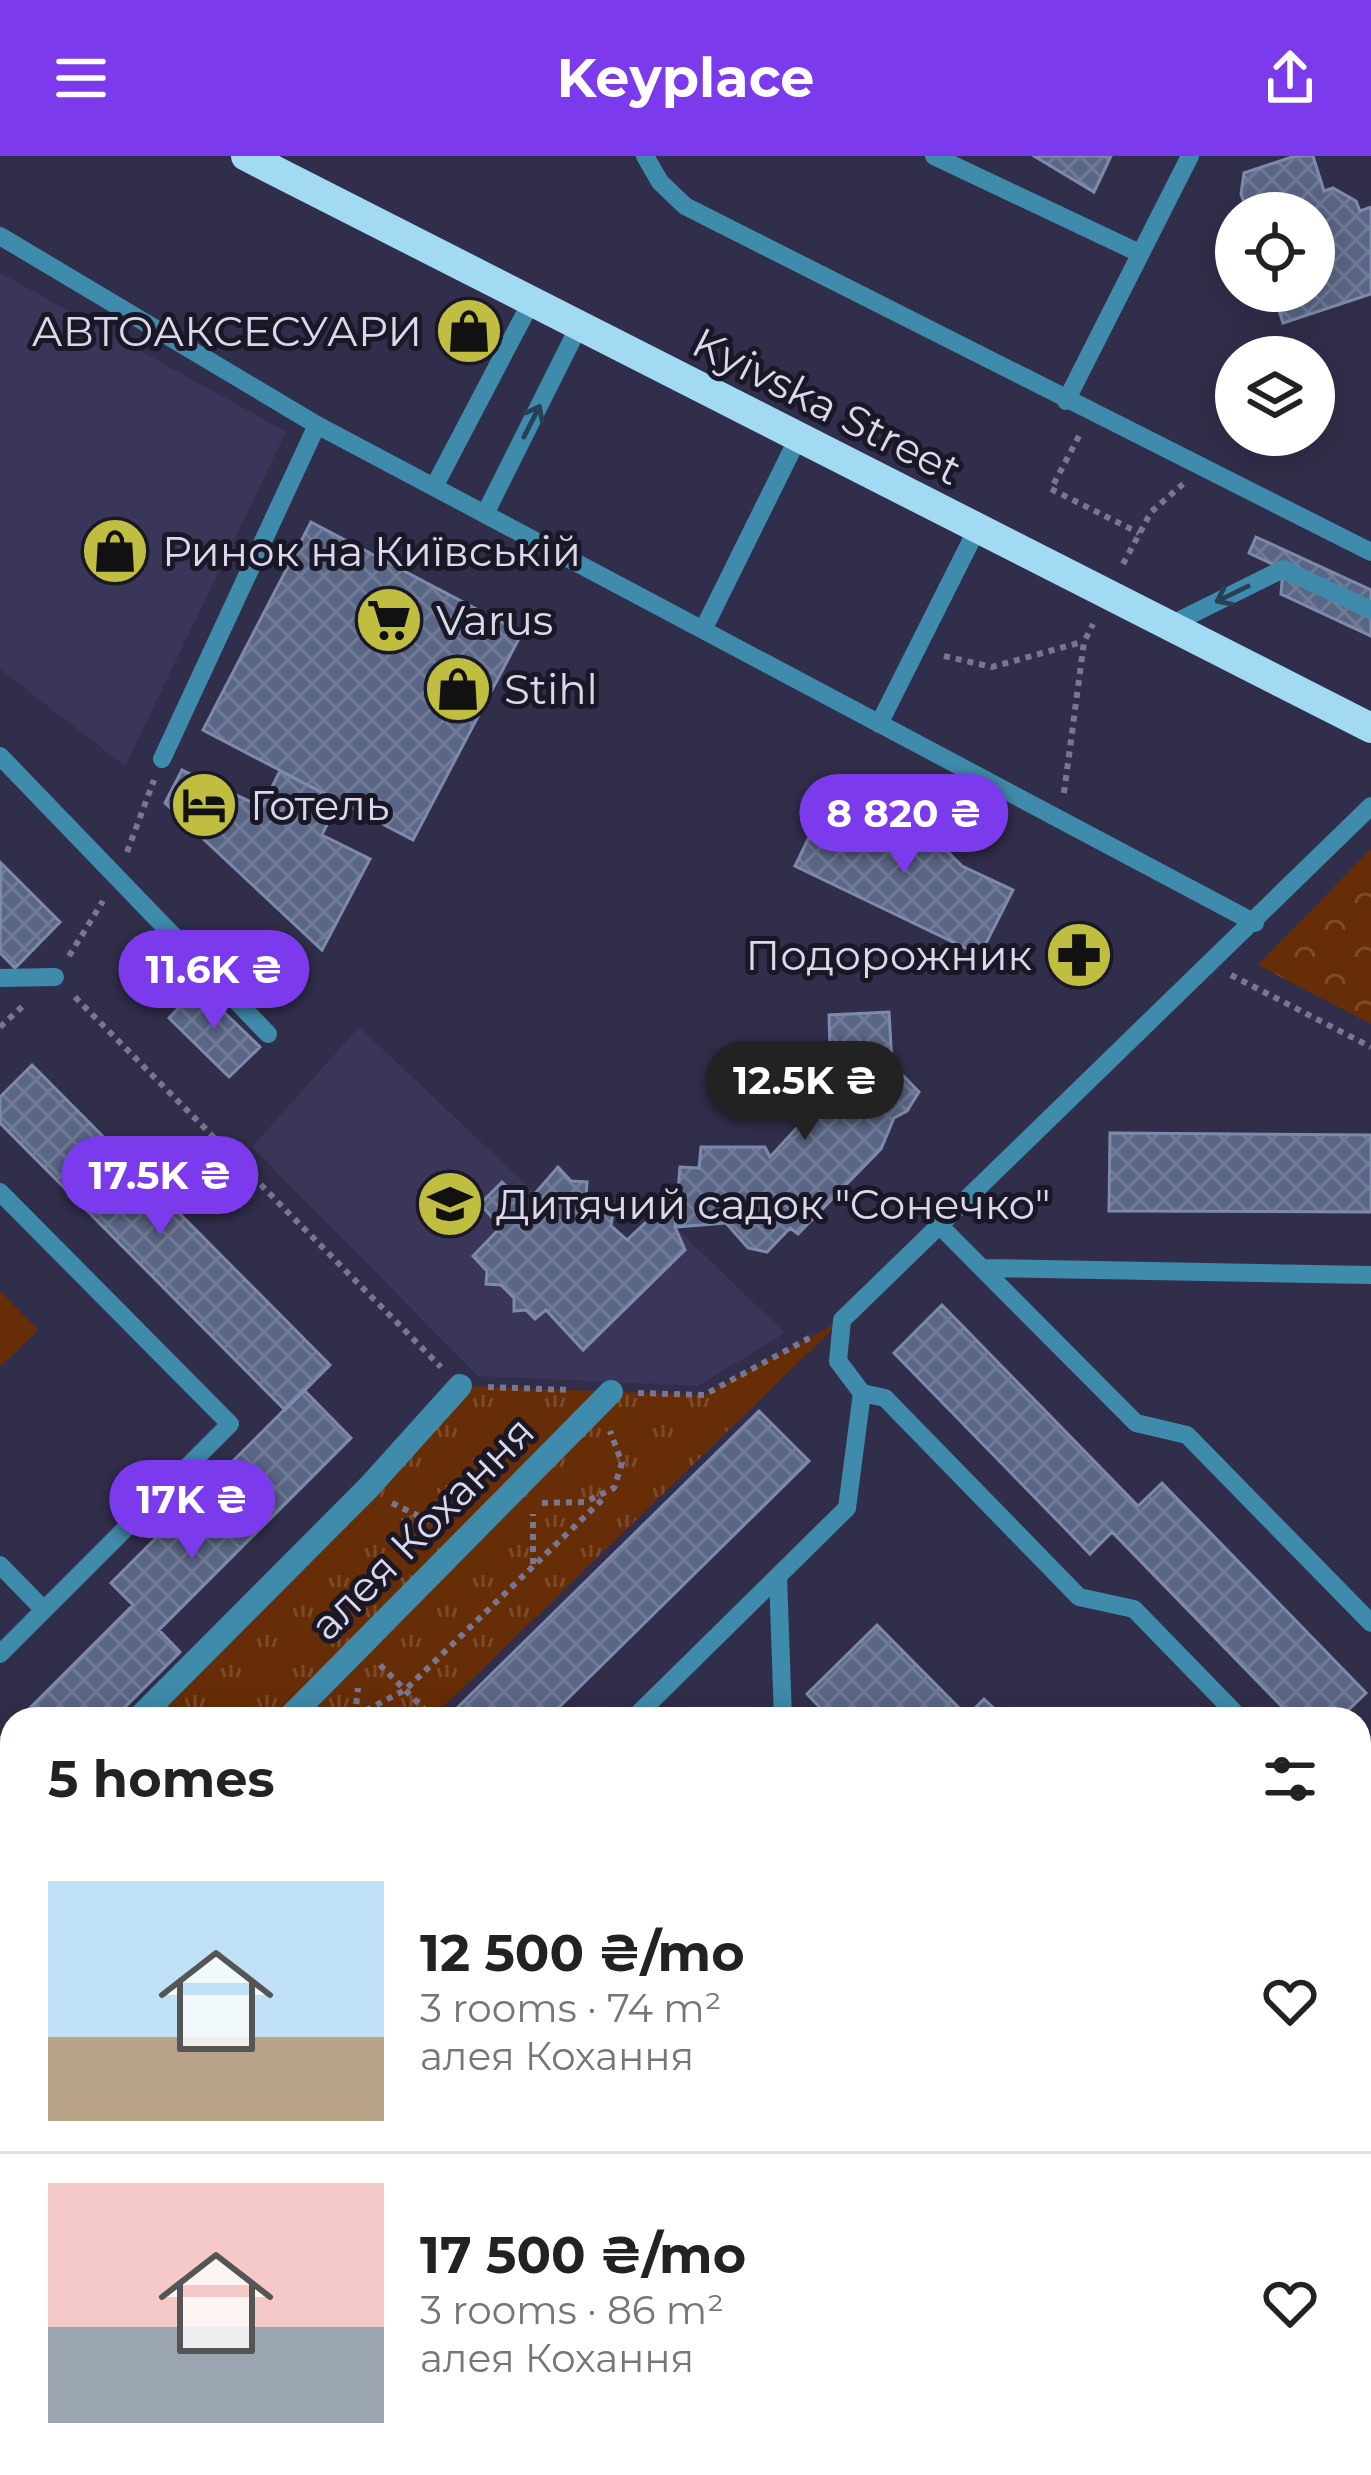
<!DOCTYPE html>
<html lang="en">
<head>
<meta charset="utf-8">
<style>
	body { margin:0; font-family:Montserrat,sans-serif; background:#f2f2f2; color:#222; height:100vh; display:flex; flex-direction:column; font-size:45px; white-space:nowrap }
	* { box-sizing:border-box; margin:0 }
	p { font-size:39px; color:#767676 }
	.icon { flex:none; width:66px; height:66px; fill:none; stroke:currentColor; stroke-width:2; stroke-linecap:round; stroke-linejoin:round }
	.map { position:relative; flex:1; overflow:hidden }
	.panel { position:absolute; left:0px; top:1551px; width:1371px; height:768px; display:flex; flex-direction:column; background:#fff; border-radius:36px 36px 0 0; box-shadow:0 6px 30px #0003 }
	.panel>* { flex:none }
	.fabs { position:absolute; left:1215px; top:36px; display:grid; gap:24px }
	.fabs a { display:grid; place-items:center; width:120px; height:120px; border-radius:50%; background:#fff; box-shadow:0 6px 30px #0003; font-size:60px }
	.price { position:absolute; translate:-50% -102px; padding:0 27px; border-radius:42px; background:#7c3aed; color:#fff; font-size:39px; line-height:78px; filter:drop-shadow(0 3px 6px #0008) }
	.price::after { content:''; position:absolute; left:50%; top:72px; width:36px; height:27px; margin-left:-18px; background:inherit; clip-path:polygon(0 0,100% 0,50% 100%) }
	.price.current { background:#222; color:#fff }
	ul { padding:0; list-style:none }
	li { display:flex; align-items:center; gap:36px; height:300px; padding:0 48px }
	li+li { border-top:3px solid #e0e0e0 }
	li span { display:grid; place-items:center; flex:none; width:336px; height:240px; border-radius:0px; color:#555 }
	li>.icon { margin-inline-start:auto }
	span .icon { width:144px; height:144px; fill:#fffc; stroke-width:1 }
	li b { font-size:51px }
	h2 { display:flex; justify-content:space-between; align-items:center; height:144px; padding:0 48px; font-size:51px }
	header { display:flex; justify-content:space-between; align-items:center; height:156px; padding:0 48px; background:#7c3aed; color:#fff; font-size:54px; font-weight:700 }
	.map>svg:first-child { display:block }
	.built { fill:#3a3659 }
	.grass { fill:url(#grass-tufts) }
	.forest { fill:url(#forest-crowns) }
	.pitch { fill:#672d06 }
	.building { fill:url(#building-cross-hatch); stroke:#7d8aab; stroke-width:3 }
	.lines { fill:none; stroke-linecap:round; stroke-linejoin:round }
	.path { stroke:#797790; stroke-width:6; stroke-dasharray:6 6; stroke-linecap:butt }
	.lane { stroke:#3f8bab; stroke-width:18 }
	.street { stroke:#3f8bab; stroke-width:24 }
	.primary { stroke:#a2d9f3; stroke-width:30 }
	.oneway { stroke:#274055 }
	.labels { text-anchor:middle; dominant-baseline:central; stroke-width:10; stroke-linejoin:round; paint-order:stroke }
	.poi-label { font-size:42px; fill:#dad9ec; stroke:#1a1826; text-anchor:start }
	.street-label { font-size:42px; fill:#dad9ec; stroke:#1a1826 }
</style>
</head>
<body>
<header><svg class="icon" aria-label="menu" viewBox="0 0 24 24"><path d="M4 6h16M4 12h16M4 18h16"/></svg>Keyplace<svg class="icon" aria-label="share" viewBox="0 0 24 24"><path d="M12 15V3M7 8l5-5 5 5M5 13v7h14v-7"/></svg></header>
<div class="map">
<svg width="1371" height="2319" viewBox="0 0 1371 2319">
	<defs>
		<pattern id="grass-tufts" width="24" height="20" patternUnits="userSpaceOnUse" patternTransform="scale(3)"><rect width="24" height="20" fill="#672d06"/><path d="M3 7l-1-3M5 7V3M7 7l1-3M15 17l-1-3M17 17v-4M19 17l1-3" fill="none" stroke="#7c4b2a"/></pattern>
		<pattern id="forest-crowns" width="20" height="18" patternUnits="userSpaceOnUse" patternTransform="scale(3)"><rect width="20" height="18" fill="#672d06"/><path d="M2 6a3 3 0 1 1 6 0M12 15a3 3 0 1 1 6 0" fill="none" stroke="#7c4b2a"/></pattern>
		<pattern id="building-cross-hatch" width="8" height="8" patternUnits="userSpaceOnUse" patternTransform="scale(3)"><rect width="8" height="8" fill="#5a6685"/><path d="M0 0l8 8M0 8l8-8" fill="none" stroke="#717b96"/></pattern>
	</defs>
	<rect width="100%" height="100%" fill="#312e4b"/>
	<path class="built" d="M 0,117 L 286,276 L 125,610 L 0,513 Z
		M 359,871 L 535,1037 L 558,1011 L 571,1024 L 587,1026 L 586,1043 L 597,1054 L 613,1056 L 611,1070 L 627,1084 L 678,1036 L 675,1071 L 785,1177 L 698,1230 L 478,1220 L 252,991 Z"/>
	<path class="grass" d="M 842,1164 L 431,1563 L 138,1563 L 460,1230 L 704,1239 Z
		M 12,1689 L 12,1995 L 0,2007 L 0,1701 Z"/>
	<path class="forest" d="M 1371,693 L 1371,868 L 1258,809 Z"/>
	<path class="pitch" d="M 0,1135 L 38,1174 L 0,1211 Z"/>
	<path class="building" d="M 1034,0 L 1111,0 L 1094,36 Z
		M 1295,0 L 1313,0 L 1324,35 L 1333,32 L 1356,45 L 1360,55 L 1371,51 L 1371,138 L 1283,167 L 1273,135 L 1314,135 L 1314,57 L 1248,57 L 1241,38 L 1244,17 Z
		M 311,366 L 522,477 L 413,684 L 203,574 Z
		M 1256,381 L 1371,434 L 1371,480 L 1281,438 L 1283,413 L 1249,397 Z
		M 182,614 L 262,651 L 280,615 L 338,645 L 322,679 L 370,703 L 322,794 L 165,647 Z
		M 828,642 L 881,668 L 932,680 L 962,710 L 1013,734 L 980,799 L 795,710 Z
		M 1,707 L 60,766 L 15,812 L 0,797 Z
		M 198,831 L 260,891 L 229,921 L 169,862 Z
		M 889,856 L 892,908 L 919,936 L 907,955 L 894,962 L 881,993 L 798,1078 L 790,1072 L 767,1096 L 748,1092 L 726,1067 L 675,1071 L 680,1011 L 699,1012 L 701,991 L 765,991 L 770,1001 L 817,950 L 818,908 L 807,909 L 805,894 L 830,894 L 829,859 Z
		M 32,909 L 330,1209 L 285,1254 L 0,967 L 0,941 Z
		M 1110,977 L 1371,979 L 1371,1056 L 1109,1055 Z
		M 558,1011 L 571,1025 L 587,1026 L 586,1042 L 597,1054 L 613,1056 L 611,1070 L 627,1084 L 678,1036 L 675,1071 L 685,1094 L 583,1194 L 546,1154 L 535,1163 L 526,1154 L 514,1155 L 514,1142 L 501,1129 L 486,1128 L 487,1115 L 473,1100 L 501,1071 L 480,1048 L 502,1026 L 525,1049 Z
		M 942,1149 L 1138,1350 L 1162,1327 L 1366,1537 L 1339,1563 L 1294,1563 L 1112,1376 L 1090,1398 L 894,1197 Z
		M 304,1234 L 351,1282 L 159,1474 L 180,1496 L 113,1563 L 19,1563 L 133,1449 L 111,1427 Z
		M 759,1255 L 809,1305 L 547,1563 L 465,1563 L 456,1553 Z
		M 877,1469 L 967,1560 L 984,1543 L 1005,1563 L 831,1563 L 807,1538 Z
		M 12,1570 L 12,1664 L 0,1676 L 0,1582 Z
		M 0,2041 L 4,2046 L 12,2041 L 12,2110 L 0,2122 Z
		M 1371,2131 L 1371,2191 L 1359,2185 L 1359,2144 Z
		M 18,2307 L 97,2307 L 86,2319 L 30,2319 Z
		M 724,2307 L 851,2307 L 840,2319 L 715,2319 Z
		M 1213,2307 L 1283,2307 L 1296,2319 L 1202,2319 Z"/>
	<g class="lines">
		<path class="path" d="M 1079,280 L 1051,333 L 1139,377
			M 1123,408 L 1151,356 L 1183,328
			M 944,500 L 992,511 L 1082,486
			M 1064,637 L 1084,486 L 1093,468
			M 127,696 L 154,624
			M 69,800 L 103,745
			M 1231,819 L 1371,891
			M 75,841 L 441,1211
			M 0,871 L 24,849
			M 488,1231 L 571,1234
			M 638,1237 L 704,1239 L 813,1180
			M 392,1347 L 439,1370
			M 542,1347 L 585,1346 L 614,1332 L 622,1307 L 610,1275
			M 533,1408 L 533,1358
			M 380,1509 L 434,1563
			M 355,1560 L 405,1534 L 604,1342
			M 355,1560 L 358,1532
			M 229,1563 L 262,1561
			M 0,1759 L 12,1753
			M 0,1953 L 12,1950
			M 545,2319 L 557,2307"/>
		<path class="lane" d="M 645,0 L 660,26 L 685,50 L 1371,396
			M 934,0 L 1137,96
			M 0,80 L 317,269 L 1255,767
			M 1066,245 L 1190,0
			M 434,331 L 530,148
			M 485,358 L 578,172
			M 1168,470 L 1283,413 L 1371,454
			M 703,474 L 797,284
			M 879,568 L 977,373
			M 0,600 L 268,878
			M 162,603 L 317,269
			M 0,822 L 55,821
			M 0,1036 L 230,1268 L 0,1498
			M 940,1070 L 1136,1267 L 1187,1279 L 1371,1467
			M 985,1112 L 1371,1119
			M 0,1409 L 44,1454
			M 778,1420 L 783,1563
			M 633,1563 L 847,1352 L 862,1237
			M 1241,1563 L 1134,1453 L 1079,1441 L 885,1242 L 862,1237 L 838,1205 L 842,1164 L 1371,650
			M 1359,1649 L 1371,1647
			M 1359,1796 L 1371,1784
			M 0,2176 L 12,2165
			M 1359,2305 L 1371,2317
			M 497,2307 L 509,2319
			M 153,2319 L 165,2307
			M 638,2319 L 649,2307
			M 930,2319 L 941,2307"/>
		<path class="street" d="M 138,1563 L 369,1331 L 460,1230
			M 288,1563 L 611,1236
			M 0,1701 L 12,1689
			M 0,1855 L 12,1843"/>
		<path class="primary" d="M 246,0 L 1371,572"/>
	</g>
	<defs><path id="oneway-shaft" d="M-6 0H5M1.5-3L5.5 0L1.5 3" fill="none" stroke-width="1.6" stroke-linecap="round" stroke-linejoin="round" transform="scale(3)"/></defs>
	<g class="oneway">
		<use href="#oneway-shaft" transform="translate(532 265) rotate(-63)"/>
		<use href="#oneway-shaft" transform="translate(1232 438) rotate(154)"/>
	</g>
	<defs>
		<g id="shop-disc" transform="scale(3.45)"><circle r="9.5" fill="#c0be40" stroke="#1a1826"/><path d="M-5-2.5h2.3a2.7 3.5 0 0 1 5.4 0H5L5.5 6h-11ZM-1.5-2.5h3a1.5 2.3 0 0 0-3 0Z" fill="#111"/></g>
		<g id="supermarket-disc" transform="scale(3.45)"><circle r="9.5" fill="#c0be40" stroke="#1a1826"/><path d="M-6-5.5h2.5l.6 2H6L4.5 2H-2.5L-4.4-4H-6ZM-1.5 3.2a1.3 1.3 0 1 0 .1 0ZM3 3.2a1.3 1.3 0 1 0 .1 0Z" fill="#111"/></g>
		<g id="hotel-disc" transform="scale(3.45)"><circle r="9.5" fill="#c0be40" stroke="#1a1826"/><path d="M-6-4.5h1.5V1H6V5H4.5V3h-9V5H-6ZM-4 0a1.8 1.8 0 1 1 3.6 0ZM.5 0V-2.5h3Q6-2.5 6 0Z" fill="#111"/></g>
		<g id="pharmacy-disc" transform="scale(3.45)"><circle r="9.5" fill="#c0be40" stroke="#1a1826"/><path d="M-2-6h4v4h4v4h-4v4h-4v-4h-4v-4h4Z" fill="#111"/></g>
		<g id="school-disc" transform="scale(3.45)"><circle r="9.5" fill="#c0be40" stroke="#1a1826"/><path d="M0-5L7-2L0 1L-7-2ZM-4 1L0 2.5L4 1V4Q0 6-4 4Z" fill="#111"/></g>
	</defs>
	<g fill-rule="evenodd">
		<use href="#shop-disc" x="469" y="175"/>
		<use href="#shop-disc" x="115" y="395"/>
		<use href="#supermarket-disc" x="389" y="464"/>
		<use href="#shop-disc" x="458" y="533"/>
		<use href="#hotel-disc" x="204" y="649"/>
		<use href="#pharmacy-disc" x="1079" y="799"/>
		<use href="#school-disc" x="450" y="1048"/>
	</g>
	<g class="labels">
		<g class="poi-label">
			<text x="422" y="175" text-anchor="end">АВТОАКСЕСУАРИ</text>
			<text x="162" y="395">Ринок на Київській</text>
			<text x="436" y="464">Varus</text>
			<text x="504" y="533">Stihl</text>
			<text x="250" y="649">Готель</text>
			<text x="1032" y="799" text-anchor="end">Подорожник</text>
			<text x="496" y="1048">Дитячий садок "Сонечко"</text>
		</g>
		<g class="street-label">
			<text transform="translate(827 250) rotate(27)">Kyivska Street</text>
			<text transform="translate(422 1372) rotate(-45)">алея Кохання</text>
		</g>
	</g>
</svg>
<div class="fabs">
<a><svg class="icon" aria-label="locate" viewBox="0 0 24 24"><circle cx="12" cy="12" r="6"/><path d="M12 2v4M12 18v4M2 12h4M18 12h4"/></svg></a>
<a><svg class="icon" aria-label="layers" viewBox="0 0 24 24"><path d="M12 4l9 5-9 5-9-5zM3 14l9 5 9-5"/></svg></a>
</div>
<b class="price" style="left:904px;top:720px">8 820 ₴</b>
<b class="price" style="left:214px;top:876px">11.6K ₴</b>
<b class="price current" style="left:805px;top:987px">12.5K ₴</b>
<b class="price" style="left:160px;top:1082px">17.5K ₴</b>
<b class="price" style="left:192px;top:1406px">17K ₴</b>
<section class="panel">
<h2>5 homes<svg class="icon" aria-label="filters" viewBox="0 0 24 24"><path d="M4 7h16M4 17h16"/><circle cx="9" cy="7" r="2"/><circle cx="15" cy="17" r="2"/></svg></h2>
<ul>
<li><span style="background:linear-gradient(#bfe0f5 65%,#b9a48a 0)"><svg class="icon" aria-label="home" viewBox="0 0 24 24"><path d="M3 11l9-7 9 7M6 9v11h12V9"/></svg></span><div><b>12 500 ₴/mo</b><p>3 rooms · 74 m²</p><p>алея Кохання</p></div><svg class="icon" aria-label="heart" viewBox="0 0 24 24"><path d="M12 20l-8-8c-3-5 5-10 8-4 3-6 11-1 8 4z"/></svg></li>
<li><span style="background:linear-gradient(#f6c9c9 60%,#9aa5b1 0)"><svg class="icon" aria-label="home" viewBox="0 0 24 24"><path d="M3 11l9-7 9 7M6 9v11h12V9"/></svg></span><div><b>17 500 ₴/mo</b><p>3 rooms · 86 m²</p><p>алея Кохання</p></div><svg class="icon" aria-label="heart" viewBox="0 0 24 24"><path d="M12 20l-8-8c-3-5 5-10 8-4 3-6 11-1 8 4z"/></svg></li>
</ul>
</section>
</div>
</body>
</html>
